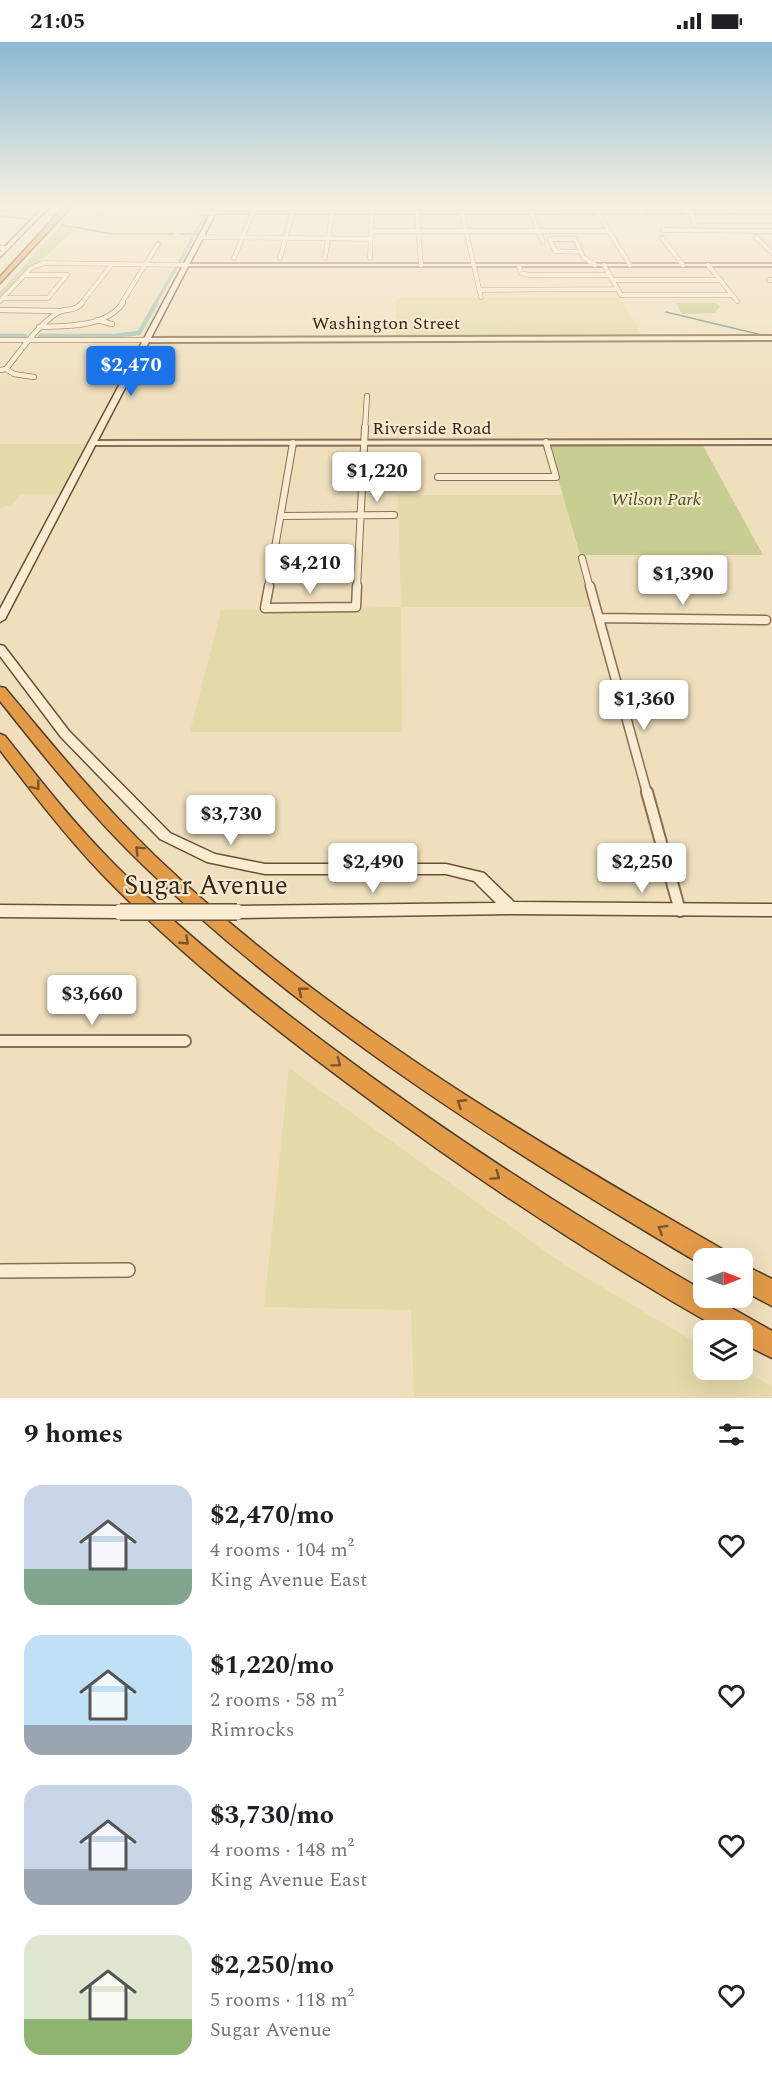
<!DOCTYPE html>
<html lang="en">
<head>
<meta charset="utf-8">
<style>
	body { margin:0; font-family:Spectral,serif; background:#f6f6f6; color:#202124; height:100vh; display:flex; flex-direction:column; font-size:22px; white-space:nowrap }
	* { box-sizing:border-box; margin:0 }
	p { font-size:20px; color:#757577 }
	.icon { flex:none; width:33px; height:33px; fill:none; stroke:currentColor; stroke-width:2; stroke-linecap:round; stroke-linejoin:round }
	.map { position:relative; height:1356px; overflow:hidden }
	.sheet { display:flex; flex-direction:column; background:#fff; flex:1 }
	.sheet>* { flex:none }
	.needle { width:39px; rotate:90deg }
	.tools { position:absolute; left:693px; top:1206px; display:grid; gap:12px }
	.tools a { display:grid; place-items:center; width:60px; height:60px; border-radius:12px; background:#fff; box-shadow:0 6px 24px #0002; font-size:30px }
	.price { position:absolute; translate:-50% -51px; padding:0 14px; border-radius:6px; background:#fff; color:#222; font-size:20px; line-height:39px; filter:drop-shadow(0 2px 3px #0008) }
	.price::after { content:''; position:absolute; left:50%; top:36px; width:18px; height:14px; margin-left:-9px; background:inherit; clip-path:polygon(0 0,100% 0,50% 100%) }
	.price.current { background:#1a73e8; color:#fff }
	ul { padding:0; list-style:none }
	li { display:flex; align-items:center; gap:18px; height:150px; padding:0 24px }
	li span { display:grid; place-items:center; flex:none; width:168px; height:120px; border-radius:18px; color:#555 }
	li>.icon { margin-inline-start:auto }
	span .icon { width:72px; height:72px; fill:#fffc; stroke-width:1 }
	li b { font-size:26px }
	h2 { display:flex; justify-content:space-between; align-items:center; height:72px; padding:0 24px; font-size:26px }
	.status { display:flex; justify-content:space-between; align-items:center; height:42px; padding:0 30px; background:#fff; direction:ltr }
	.status svg { height:16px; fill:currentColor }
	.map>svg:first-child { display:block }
	.farmland { fill:#e5daaa }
	.green { fill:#c8cd91 }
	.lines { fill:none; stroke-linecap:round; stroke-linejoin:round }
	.stream { stroke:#688e84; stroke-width:1.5 }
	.canal-far1 { stroke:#a1c0b6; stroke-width:3 }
	.canal { stroke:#a1c0b6; stroke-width:4.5 }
	.minor-far5-casing { stroke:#886f55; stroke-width:5 }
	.minor-far4-casing { stroke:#886f55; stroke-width:6 }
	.minor-far3-casing { stroke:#886f55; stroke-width:8 }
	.minor-far2-casing { stroke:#886f55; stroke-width:11 }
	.minor-far1-casing { stroke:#886f55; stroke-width:14 }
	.minor-casing { stroke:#886f55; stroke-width:16 }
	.tertiary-casing { stroke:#886f55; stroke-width:4 }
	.secondary-casing { stroke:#695039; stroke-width:3 }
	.motorway-casing { stroke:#553d2a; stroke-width:3 }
	.minor-far5 { stroke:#faecd0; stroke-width:4 }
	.minor-far4 { stroke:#faecd0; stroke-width:4.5 }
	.minor-far3 { stroke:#faecd0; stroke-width:6 }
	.minor-far2 { stroke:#faecd0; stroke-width:8 }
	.minor-far1 { stroke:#faecd0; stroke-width:10 }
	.minor { stroke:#faecd0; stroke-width:13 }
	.tertiary { fill:#faecd0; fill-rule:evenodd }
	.secondary { fill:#faecd0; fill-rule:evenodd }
	.motorway { fill:#e49b48; fill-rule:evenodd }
	.secondary-bridge-casing { stroke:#695039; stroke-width:18; stroke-linecap:butt }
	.secondary-bridge { stroke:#faecd0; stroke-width:15 }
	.oneway { stroke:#7c552d }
	.labels { text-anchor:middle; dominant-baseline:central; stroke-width:4.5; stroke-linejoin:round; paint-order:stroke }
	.far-street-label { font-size:18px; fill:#36271b; stroke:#f6e9cd }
	.far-park-label { font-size:18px; font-style:italic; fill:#485321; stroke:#f6e9cd }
	.near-street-label { font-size:27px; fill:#36271b; stroke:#f6e9cd }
</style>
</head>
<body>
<div class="status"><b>21:05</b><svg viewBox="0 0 49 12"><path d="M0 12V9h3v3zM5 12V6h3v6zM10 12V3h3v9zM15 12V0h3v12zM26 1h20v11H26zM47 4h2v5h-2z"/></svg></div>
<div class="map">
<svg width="772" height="1356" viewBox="0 0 772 1356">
	<rect width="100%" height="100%" fill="#efdfbd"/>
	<path class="farmland" d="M 396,256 L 621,256 L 642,294 L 396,295 Z
		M 0,402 L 87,402 L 62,452 L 20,452 L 14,461 L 0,467 Z
		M 398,453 L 563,453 L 593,565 L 401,565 L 402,690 L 190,690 L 221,568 L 401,565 Z
		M 289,1026 L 563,1222 L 703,1305 L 704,1328 L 743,1327 L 772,1345 L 772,1356 L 414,1356 L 411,1268 L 264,1265 Z"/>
	<path class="green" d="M 395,165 L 549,165 L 551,170 L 395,170 Z
		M 62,182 L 77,185 L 0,257 L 0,250 Z
		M 676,261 L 716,261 L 720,265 L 715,271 L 682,272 Z
		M 548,402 L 702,402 L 763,513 L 580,513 Z"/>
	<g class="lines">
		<path class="stream" d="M 0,174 L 28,177
			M 61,183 L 71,185
			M 74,185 L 113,192 L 174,192
			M 180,192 L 198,192
			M 666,270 L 766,294"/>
		<path class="canal-far1" d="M 194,193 L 206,172
			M 179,221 L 194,194
			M 155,262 L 176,226"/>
		<path class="canal" d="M 0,294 L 25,294
			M 40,294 L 114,294 L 139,291 L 156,261"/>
		<g class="minor-far5-casing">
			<path id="minor-far5" d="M 202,165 L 201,171 L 214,171
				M 594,165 L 630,223
				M 639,165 L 643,171
				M 685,165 L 693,174 L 694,183
				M 729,165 L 734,170
				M 0,166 L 47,166
				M 100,171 L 105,165
				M 417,171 L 421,223
				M 462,171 L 481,255
				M 531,171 L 543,200
				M 694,179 L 772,179
				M 663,188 L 772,189
				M 371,189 L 609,189
				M 202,195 L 371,197
				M 756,195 L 772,211
				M 662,196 L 683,223
				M 550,197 L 575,197 L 581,210 L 555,209 Z
				M 0,206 L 7,206
				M 581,210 L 583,215 L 595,223
				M 234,216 L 255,165
				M 280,216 L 294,165
				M 325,216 L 333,165
				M 370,216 L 372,165
				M 604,223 L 621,253 L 732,253
				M 708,223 L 737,259
				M 519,224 L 521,231 L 529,233 L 609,233
				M 25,233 L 67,233
				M 612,238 L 721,238
				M 769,238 L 772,238
				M 479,248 L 617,247
				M 3,256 L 48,256 L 67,233
				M 0,259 L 31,226 L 44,221 L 187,223
				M 81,262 L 112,222
				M 121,262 L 158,202"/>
		</g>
		<g class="minor-far4-casing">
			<path id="minor-far4" d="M 0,268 L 59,269
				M 97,278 L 112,282
				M 39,285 C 66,284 105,286 123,261
				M 0,298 L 148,298
				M 6,327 L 14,332 L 34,335
				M 0,328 L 6,327 C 22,307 36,285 57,271 C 66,265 73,271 82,261
				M 365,386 L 367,354"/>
		</g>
		<g class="minor-far3-casing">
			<path id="minor-far3" d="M 438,435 L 556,435 L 546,400
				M 281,474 L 394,473
				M 582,516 L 590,546
				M 268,546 L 293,401
				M 357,546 L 365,385"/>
		</g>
		<g class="minor-far2-casing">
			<path id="minor-far2" d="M 269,544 L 265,566 L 356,565 L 357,544
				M 590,544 L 647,751
				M 599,576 L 766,578"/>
		</g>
		<g class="minor-far1-casing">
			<path id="minor-far1" d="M 647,750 L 680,869
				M 0,999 L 185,999"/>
		</g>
		<g class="minor-casing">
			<path id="minor" d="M 0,1229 L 128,1228"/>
		</g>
		<g class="tertiary-casing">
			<path id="tertiary" d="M 772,169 L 772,171 L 212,171 L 214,170 Z
				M 186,222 L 772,222 L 772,224 L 188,224 Z
				M 772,294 L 772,298 L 148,300 L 145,298 L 148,296 Z
				M 772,398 L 772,402 L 93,403 L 89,401 L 93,399 Z"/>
		</g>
		<g class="secondary-casing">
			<path id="secondary" d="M 44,165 L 49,165 L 0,215 L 0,210 Z
				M 214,165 L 219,165 L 5,577 L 0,580 L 0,567 Z
				M 0,603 L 4,604 L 69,689 L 170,791 L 215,812 L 265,822 L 446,822 L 484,831 L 514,860 L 772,862 L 772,874 L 511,872 L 237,876 L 232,874 L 230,870 L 232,866 L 237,864 L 496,861 L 474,839 L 446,832 L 265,832 L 207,820 L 160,797 L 61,695 L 0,614 Z
				M 0,863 L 120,864 L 125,866 L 127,870 L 125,874 L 120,876 L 0,875 Z"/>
		</g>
		<g class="motorway-casing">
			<path id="motorway" d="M 64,165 L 71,165 L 0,241 L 0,235 Z
				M 0,645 L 5,646 C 53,704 101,762 155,814 C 322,973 523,1093 722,1207 L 725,1216 L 704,1216 L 704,1224 C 506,1107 310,984 144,824 C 91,773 45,716 0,659 Z
				M 0,692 L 5,694 C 40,738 74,782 114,822 C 179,888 253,947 328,1003 C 448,1093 574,1174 704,1249 L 704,1256 L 714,1256 L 772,1289 L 772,1316 L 742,1301 L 742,1288 L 722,1288 C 597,1217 477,1138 362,1052 C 270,984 180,913 101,831 C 64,792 32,750 0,708 Z
				M 742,1222 L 772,1237 L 772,1264 L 742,1248 Z"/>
		</g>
		<use href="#minor-far5" class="minor-far5"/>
		<use href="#minor-far4" class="minor-far4"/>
		<use href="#minor-far3" class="minor-far3"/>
		<use href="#minor-far2" class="minor-far2"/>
		<use href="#minor-far1" class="minor-far1"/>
		<use href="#minor" class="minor"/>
		<use href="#tertiary" class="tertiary"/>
		<use href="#secondary" class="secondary"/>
		<use href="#motorway" class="motorway"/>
		<g class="secondary-bridge-casing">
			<path id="secondary-bridge" d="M 120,870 L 237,870"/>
		</g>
		<use href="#secondary-bridge" class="secondary-bridge"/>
	</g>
	<defs><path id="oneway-chevron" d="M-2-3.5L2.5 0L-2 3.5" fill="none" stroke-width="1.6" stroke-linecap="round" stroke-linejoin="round" transform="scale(1.5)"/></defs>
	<g class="oneway">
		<use href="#oneway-chevron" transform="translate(36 744) rotate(52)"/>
		<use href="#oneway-chevron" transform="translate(139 808) rotate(-136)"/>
		<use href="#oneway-chevron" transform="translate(185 899) rotate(43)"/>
		<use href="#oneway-chevron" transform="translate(302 949) rotate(-141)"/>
		<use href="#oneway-chevron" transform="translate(337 1021) rotate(37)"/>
		<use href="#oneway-chevron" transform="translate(461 1061) rotate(-147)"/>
		<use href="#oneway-chevron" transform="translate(496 1134) rotate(35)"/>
		<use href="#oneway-chevron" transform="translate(662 1187) rotate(-149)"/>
	</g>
	<linearGradient id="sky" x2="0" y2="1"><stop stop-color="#8bb9d4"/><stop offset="0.46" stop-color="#f8f1e1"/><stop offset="1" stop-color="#f8f1e1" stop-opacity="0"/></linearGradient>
	<rect width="772" height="355" fill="url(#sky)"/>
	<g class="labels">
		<g class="far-street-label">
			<text x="386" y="281">Washington Street</text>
			<text x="432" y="386">Riverside Road</text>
		</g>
		<g class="far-park-label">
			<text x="656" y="457">Wilson Park</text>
		</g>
		<g class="near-street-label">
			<text x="206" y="844">Sugar Avenue</text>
		</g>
	</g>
</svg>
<div class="tools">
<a><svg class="needle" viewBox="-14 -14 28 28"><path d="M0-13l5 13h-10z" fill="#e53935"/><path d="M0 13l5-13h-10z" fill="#757577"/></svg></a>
<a><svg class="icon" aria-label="layers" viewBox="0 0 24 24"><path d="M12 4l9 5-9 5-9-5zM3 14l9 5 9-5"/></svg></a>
</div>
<b class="price current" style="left:131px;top:355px">$2,470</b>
<b class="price" style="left:377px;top:461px">$1,220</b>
<b class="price" style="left:310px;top:553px">$4,210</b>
<b class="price" style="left:683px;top:564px">$1,390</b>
<b class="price" style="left:644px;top:689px">$1,360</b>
<b class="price" style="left:231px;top:804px">$3,730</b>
<b class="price" style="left:373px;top:852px">$2,490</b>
<b class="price" style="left:642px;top:852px">$2,250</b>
<b class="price" style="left:92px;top:984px">$3,660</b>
</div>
<section class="sheet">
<h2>9 homes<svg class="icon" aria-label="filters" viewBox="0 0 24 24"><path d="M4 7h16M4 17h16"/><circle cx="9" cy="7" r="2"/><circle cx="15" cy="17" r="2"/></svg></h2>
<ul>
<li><span style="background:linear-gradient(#c9d6e8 70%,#7fa58c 0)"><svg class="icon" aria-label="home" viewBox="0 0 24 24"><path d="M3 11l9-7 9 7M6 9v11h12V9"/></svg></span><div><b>$2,470/mo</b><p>4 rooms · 104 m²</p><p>King Avenue East</p></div><svg class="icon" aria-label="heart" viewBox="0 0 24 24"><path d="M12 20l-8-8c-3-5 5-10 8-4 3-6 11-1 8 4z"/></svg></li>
<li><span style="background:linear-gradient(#bfe0f5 75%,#9aa5b1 0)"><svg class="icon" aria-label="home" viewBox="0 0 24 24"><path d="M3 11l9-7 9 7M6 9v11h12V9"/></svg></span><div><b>$1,220/mo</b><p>2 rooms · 58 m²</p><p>Rimrocks</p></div><svg class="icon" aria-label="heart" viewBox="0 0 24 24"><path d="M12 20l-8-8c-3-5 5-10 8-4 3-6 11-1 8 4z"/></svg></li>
<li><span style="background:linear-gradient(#c9d6e8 70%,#9aa5b1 0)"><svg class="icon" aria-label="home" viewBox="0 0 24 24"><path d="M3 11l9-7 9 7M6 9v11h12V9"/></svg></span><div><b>$3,730/mo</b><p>4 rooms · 148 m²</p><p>King Avenue East</p></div><svg class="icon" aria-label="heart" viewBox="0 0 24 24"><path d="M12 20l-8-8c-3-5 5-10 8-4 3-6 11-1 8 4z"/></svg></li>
<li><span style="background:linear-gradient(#dfe7d0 70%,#8fb573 0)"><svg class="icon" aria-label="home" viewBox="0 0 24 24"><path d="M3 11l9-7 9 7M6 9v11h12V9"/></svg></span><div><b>$2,250/mo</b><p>5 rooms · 118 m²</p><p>Sugar Avenue</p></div><svg class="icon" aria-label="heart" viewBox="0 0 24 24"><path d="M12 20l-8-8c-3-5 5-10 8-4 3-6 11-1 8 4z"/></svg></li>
</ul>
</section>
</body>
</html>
